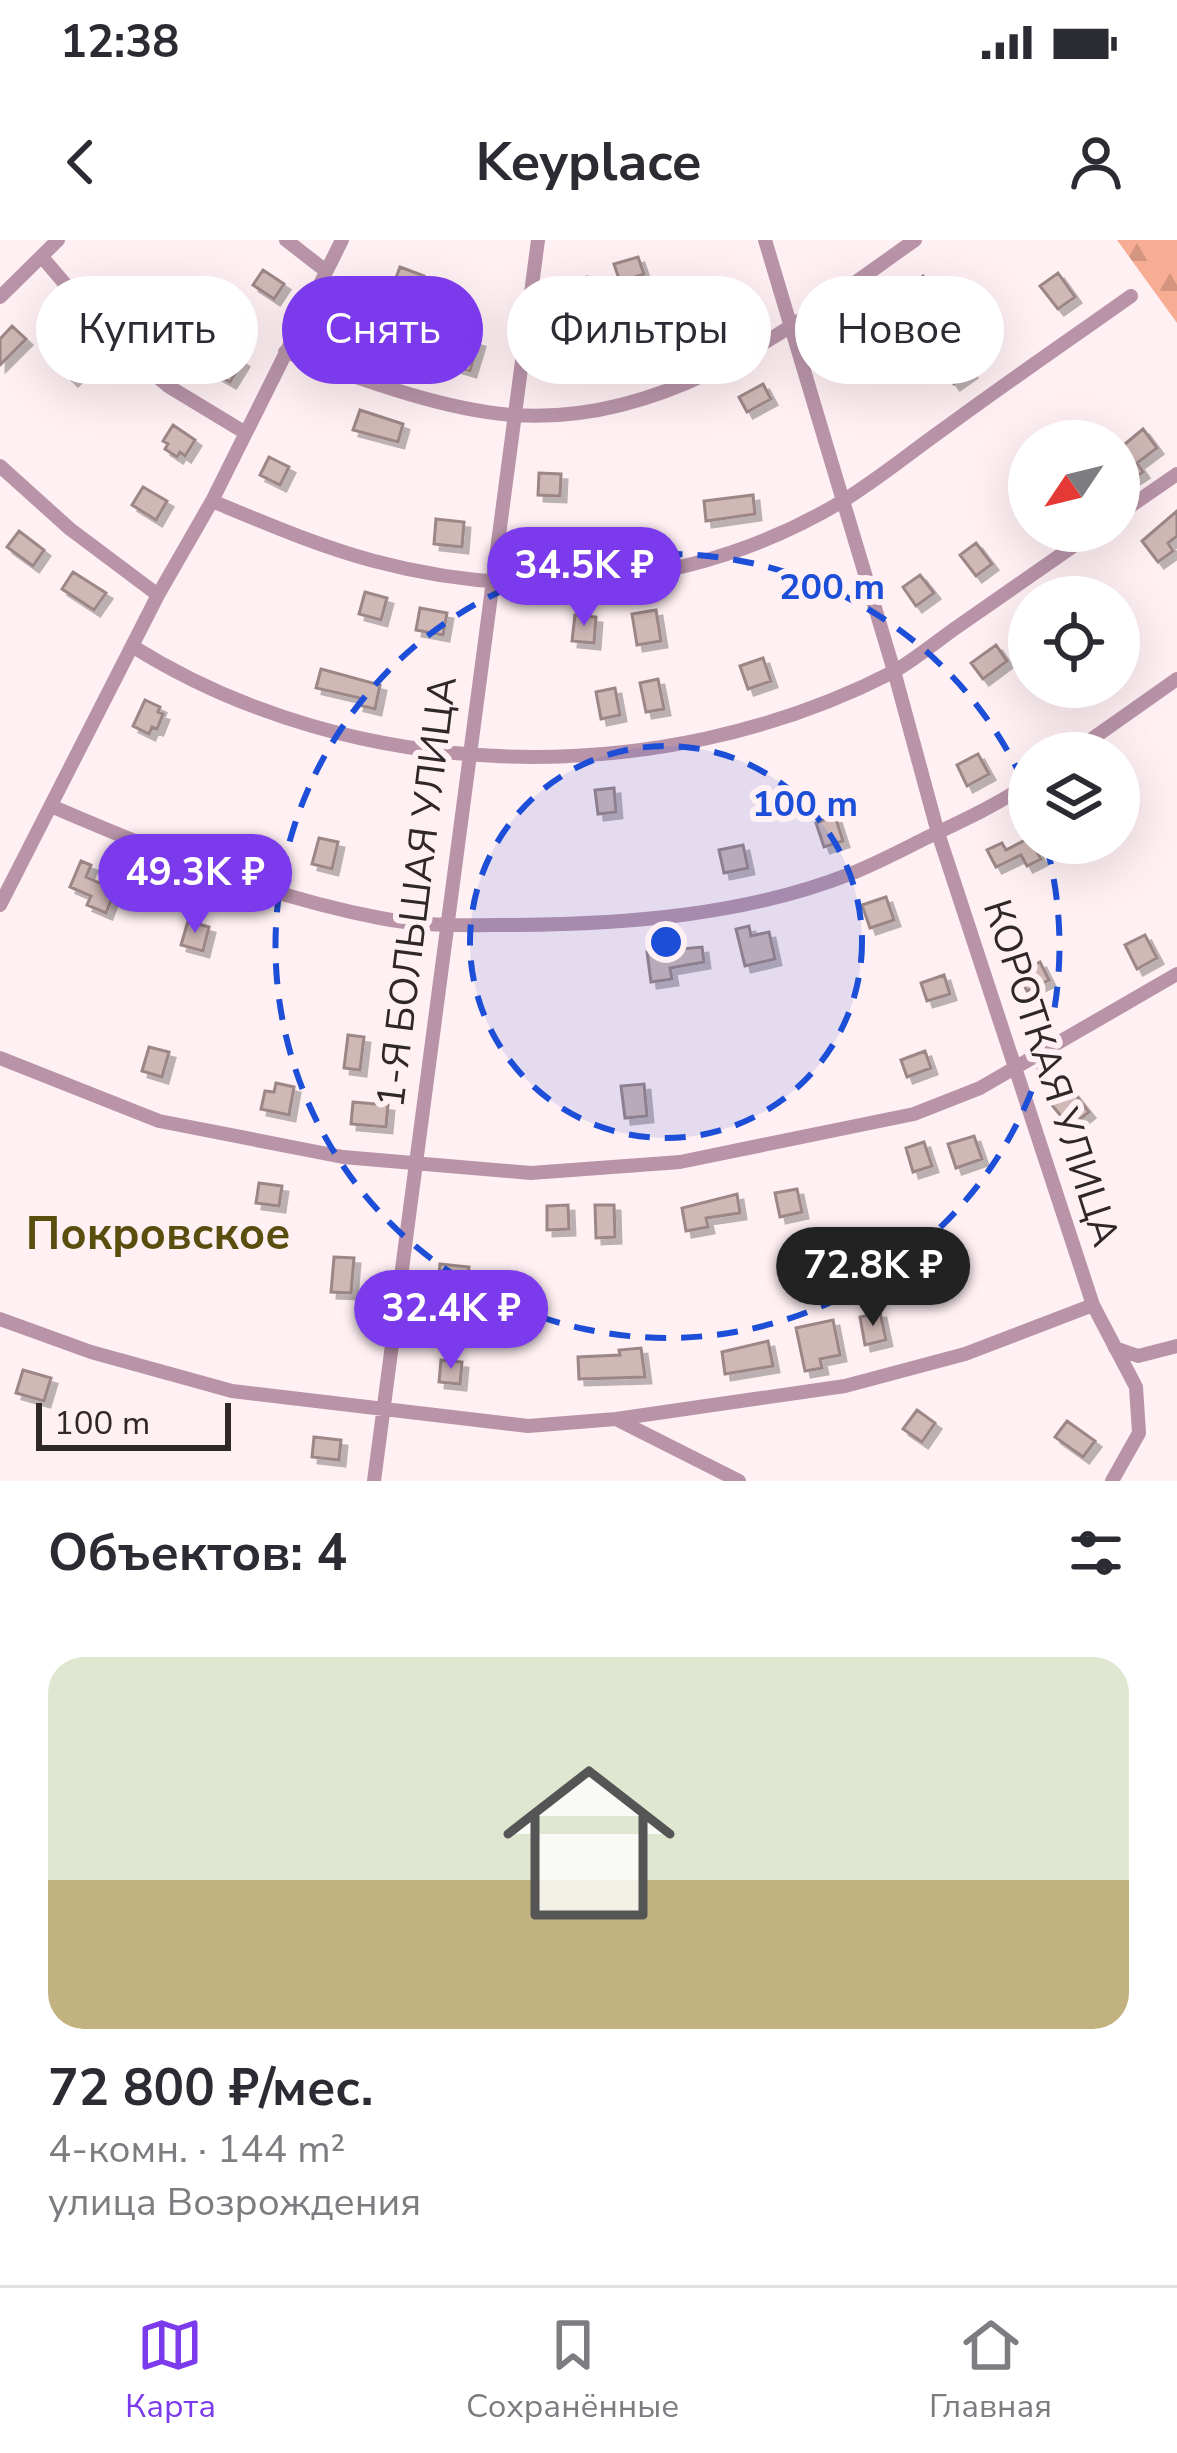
<!DOCTYPE html>
<html lang="ru">
<head>
<meta charset="utf-8">
<style>
	body { margin:0; font-family:"Nunito Sans",sans-serif; background:#f2f2f3; color:#2b2b33; height:100vh; display:flex; flex-direction:column; font-size:45px; white-space:nowrap }
	* { box-sizing:border-box; margin:0 }
	p { font-size:39px; color:#7c7c81 }
	.icon { flex:none; width:66px; height:66px; fill:none; stroke:currentColor; stroke-width:2; stroke-linecap:round; stroke-linejoin:round }
	.map { position:relative; height:1241px; overflow:hidden }
	.sheet { display:flex; flex-direction:column; background:#fff; flex:1 }
	.sheet>* { flex:none }
	.hud { position:absolute; left:36px; top:36px; width:1107px; height:108px; display:flex; gap:24px }
	.needle { width:78px; rotate:235deg }
	.fabs { position:absolute; left:1008px; top:180px; display:grid; gap:24px }
	.fabs a { display:grid; place-items:center; width:132px; height:132px; border-radius:50%; background:#fff; box-shadow:0 12px 48px #0002; font-size:60px }
	.scale { position:absolute; left:36px; bottom:30px; width:195px; box-sizing:border-box; padding-left:12px; border:6px solid #302729; border-top:0; font-size:33px; line-height:42px; white-space:nowrap; color:#302729; -webkit-text-stroke:9px #fff0f3; paint-order:stroke }
	.price { position:absolute; translate:-50% -102px; padding:0 27px; border-radius:42px; background:#7c3aed; color:#fff; font-size:39px; line-height:78px; filter:drop-shadow(0 3px 6px #0008) }
	.price::after { content:''; position:absolute; left:50%; top:72px; width:36px; height:27px; margin-left:-18px; background:inherit; clip-path:polygon(0 0,100% 0,50% 100%) }
	.price.on { background:#222; color:#fff }
	ul { padding:0; list-style:none }
	li { display:grid; align-content:center; gap:24px; height:636px; padding:0 48px }
	li+li { border-top:3px solid #e1e1e2 }
	li span { display:grid; place-items:center; height:372px; border-radius:36px; color:#555 }
	li>.icon { margin-inline-start:auto }
	span .icon { width:216px; height:216px; fill:#fffc; stroke-width:1 }
	li b { font-size:51px }
	h2 { display:flex; justify-content:space-between; align-items:center; height:144px; padding:0 48px; font-size:51px }
	.chip { padding:0 42px; border-radius:54px; background:#fff; box-shadow:0 12px 48px #0002; font-size:42px; line-height:108px }
	.chip.on { background:#7c3aed; color:#fff }
	.status { display:flex; justify-content:space-between; align-items:center; height:84px; padding:0 60px; background:#fff; direction:ltr }
	.status svg { height:33px; fill:currentColor }
	header { display:flex; justify-content:space-between; align-items:center; height:156px; padding:0 48px; background:#fff; font-size:54px; font-weight:700 }
	.dock { display:flex; justify-content:space-around; align-items:center; height:168px; border-top:3px solid #e1e1e2; background:#fff; font-size:33px; color:#7c7c81 }
	.dock a { display:grid; justify-items:center; gap:6px }
	.dock .on { color:#7c3aed }
	.map>svg:first-child { display:block }
	.forest { fill:url(#forest-firs) }
	.building { fill:#cfb8b6; stroke:#9d8786; stroke-width:3; filter:url(#shadow) }
	.lines { fill:none; stroke-linecap:round; stroke-linejoin:round }
	.street { stroke:#b994a9; stroke-width:14 }
	.ring { fill:none; stroke:#1d4ed8; stroke-width:6; stroke-dasharray:21 15 }
	.labels { text-anchor:middle; dominant-baseline:central; stroke-width:12; stroke-linejoin:round; paint-order:stroke }
	.street-label { font-size:39px; fill:#302729; stroke:#fff0f3 }
	.quarter-label { font-size:45px; font-weight:bold; fill:#5a4e0f; stroke:#fff0f3 }
	.centre { fill:#1d4ed8; stroke:#fff0f3; stroke-width:6 }
	.ring-label { font-size:36px; text-anchor:middle; font-weight:bold; fill:#1d4ed8; stroke:#fff0f3; stroke-width:12; stroke-linejoin:round; paint-order:stroke }
</style>
</head>
<body>
<div class="status"><b>12:38</b><svg viewBox="0 0 49 12"><path d="M0 12V9h3v3zM5 12V6h3v6zM10 12V3h3v9zM15 12V0h3v12zM26 1h20v11H26zM47 4h2v5h-2z"/></svg></div>
<header><svg class="icon" aria-label="back" viewBox="0 0 24 24"><path d="M15 5l-7 7 7 7"/></svg>Keyplace<svg class="icon" aria-label="person" viewBox="0 0 24 24"><circle cx="12" cy="8" r="4"/><path d="M4 21q1-7 8-7t8 7"/></svg></header>
<div class="map">
<svg width="1177" height="1241" viewBox="0 0 1177 1241">
	<defs>
		<pattern id="forest-firs" width="22" height="20" patternUnits="userSpaceOnUse" patternTransform="scale(3)"><rect width="22" height="20" fill="#f7ad93"/><path d="M5 1l3.5 6h-7zM16 11l3.5 6h-7z" fill="#d4957f"/></pattern>
		<filter id="shadow"><feDropShadow dx="6" dy="6" stdDeviation="0" flood-color="#0004"/></filter>
	</defs>
	<rect width="100%" height="100%" fill="#fff0f3"/>
	<path class="forest" d="M 1117,0 L 1177,0 L 1177,83 Z"/>
	<path class="building" d="M 638,17 L 644,34 L 620,42 L 614,24 Z
		M 400,27 L 424,36 L 415,63 L 390,54 Z
		M 263,30 L 284,44 L 274,59 L 253,45 Z
		M 1058,33 L 1075,57 L 1058,69 L 1040,46 Z
		M 923,36 L 937,54 L 917,69 L 903,51 Z
		M 587,37 L 592,54 L 566,60 L 562,44 Z
		M 183,77 L 201,91 L 189,107 L 170,93 Z
		M 12,86 L 26,99 L 0,125 L 0,99 Z
		M 568,90 L 574,134 L 555,136 L 549,92 Z
		M 453,93 L 479,101 L 470,131 L 436,121 L 441,103 L 449,106 Z
		M 78,102 L 94,118 L 72,140 L 56,124 Z
		M 227,111 L 243,121 L 230,142 L 214,133 Z
		M 957,114 L 971,132 L 954,144 L 941,126 Z
		M 763,144 L 771,159 L 747,172 L 739,157 Z
		M 360,170 L 403,184 L 398,202 L 353,190 Z
		M 173,185 L 195,200 L 185,216 L 180,212 L 177,217 L 165,209 L 168,204 L 163,201 Z
		M 1143,189 L 1157,208 L 1137,223 L 1143,232 L 1134,238 L 1119,218 L 1119,209 Z
		M 269,217 L 289,227 L 280,245 L 260,235 Z
		M 539,233 L 561,234 L 560,256 L 538,255 Z
		M 143,247 L 167,261 L 156,280 L 132,265 Z
		M 753,255 L 755,274 L 706,281 L 704,261 Z
		M 1177,271 L 1177,296 L 1168,303 L 1173,311 L 1158,322 L 1142,301 Z
		M 436,279 L 464,282 L 462,307 L 434,304 Z
		M 19,291 L 44,310 L 33,326 L 7,307 Z
		M 976,303 L 992,324 L 976,336 L 960,315 Z
		M 73,332 L 106,353 L 94,370 L 62,349 Z
		M 920,335 L 934,353 L 916,366 L 903,347 Z
		M 365,352 L 387,358 L 381,380 L 359,374 Z
		M 420,368 L 447,373 L 443,395 L 416,390 Z
		M 656,370 L 661,401 L 637,405 L 632,374 Z
		M 575,375 L 596,377 L 594,403 L 572,401 Z
		M 996,405 L 1007,421 L 983,439 L 971,423 Z
		M 763,418 L 771,441 L 748,449 L 740,426 Z
		M 321,429 L 380,445 L 375,469 L 358,465 L 360,458 L 316,448 Z
		M 658,439 L 664,469 L 646,472 L 640,443 Z
		M 615,448 L 620,475 L 601,479 L 596,452 Z
		M 145,460 L 160,467 L 158,472 L 163,474 L 157,489 L 152,487 L 149,494 L 133,486 Z
		M 978,514 L 989,534 L 967,546 L 957,525 Z
		M 614,548 L 616,572 L 598,574 L 595,550 Z
		M 835,576 L 843,601 L 824,607 L 816,583 Z
		M 319,598 L 338,602 L 332,629 L 312,624 Z
		M 1029,598 L 1041,619 L 1027,626 L 1021,615 L 996,627 L 987,610 L 1002,603 L 1006,610 Z
		M 743,605 L 748,628 L 724,633 L 719,610 Z
		M 81,621 L 91,625 L 86,637 L 115,650 L 106,673 L 87,665 L 91,656 L 70,647 Z
		M 886,657 L 894,680 L 870,688 L 862,665 Z
		M 188,681 L 209,687 L 203,711 L 181,705 Z
		M 749,686 L 751,696 L 769,692 L 775,719 L 745,726 L 736,689 Z
		M 1145,695 L 1157,718 L 1137,729 L 1125,705 Z
		M 702,707 L 704,722 L 670,728 L 672,739 L 651,742 L 647,712 Z
		M 1040,722 L 1049,740 L 1027,751 L 1018,733 Z
		M 944,735 L 950,754 L 927,761 L 921,743 Z
		M 348,795 L 364,797 L 360,830 L 344,828 Z
		M 149,807 L 169,812 L 162,837 L 142,831 Z
		M 925,811 L 931,828 L 907,837 L 901,820 Z
		M 276,843 L 294,847 L 289,875 L 261,869 L 265,851 L 274,852 Z
		M 644,844 L 647,876 L 625,878 L 621,846 Z
		M 1070,848 L 1089,872 L 1070,887 L 1051,864 Z
		M 353,862 L 388,865 L 386,887 L 351,884 Z
		M 974,896 L 982,919 L 956,928 L 948,904 Z
		M 924,902 L 932,926 L 913,932 L 906,908 Z
		M 259,943 L 282,946 L 279,966 L 256,963 Z
		M 797,949 L 802,972 L 780,977 L 775,953 Z
		M 737,954 L 740,973 L 706,978 L 708,987 L 686,991 L 682,968 Z
		M 568,965 L 569,989 L 547,990 L 547,966 Z
		M 595,965 L 614,965 L 615,997 L 596,998 Z
		M 334,1017 L 354,1018 L 351,1053 L 331,1052 Z
		M 440,1024 L 469,1027 L 467,1046 L 438,1043 Z
		M 880,1072 L 886,1100 L 865,1105 L 860,1077 Z
		M 833,1080 L 840,1115 L 820,1119 L 822,1128 L 805,1131 L 796,1088 Z
		M 768,1101 L 773,1126 L 725,1134 L 722,1112 Z
		M 641,1108 L 645,1137 L 579,1139 L 578,1117 L 620,1115 L 619,1110 Z
		M 441,1120 L 462,1122 L 460,1144 L 439,1142 Z
		M 23,1130 L 51,1138 L 44,1161 L 16,1153 Z
		M 917,1170 L 935,1183 L 922,1202 L 903,1189 Z
		M 1067,1181 L 1095,1201 L 1083,1217 L 1055,1197 Z
		M 314,1197 L 341,1200 L 339,1220 L 312,1217 Z"/>
	<g class="lines">
		<path class="street" d="M 286,0 L 326,31
			M 765,0 L 894,431 L 938,593 L 1093,1065 L 1136,1147 L 1139,1193 L 1112,1241
			M 42,17 L 112,99 L 168,146 L 244,192
			M 0,57 L 58,0
			M 285,112 C 353,136 441,170 513,175 C 669,186 796,84 915,0
			M 0,226 L 70,289 L 158,355
			M 212,261 C 265,283 318,306 374,321 C 531,363 700,346 841,262 C 877,240 911,212 945,188 C 1006,143 1069,100 1131,56
			M 1119,274 L 1177,234
			M 132,406 C 355,546 660,552 893,432 C 916,419 938,400 960,385 C 1005,354 1050,322 1095,291
			M 1072,513 L 1177,439
			M 51,566 C 158,612 265,656 380,678 C 424,687 471,685 516,685 C 627,684 746,675 850,634 C 875,624 900,611 924,599 C 960,582 997,565 1029,543
			M 0,665 L 158,355 L 212,261 L 342,0
			M 0,818 L 159,881 L 343,917 L 531,933 L 680,922 L 914,874 L 980,848 L 1177,734
			M 0,1079 L 91,1112 L 232,1151 L 528,1186 L 616,1179 L 845,1146 L 965,1114 L 1093,1065
			M 1115,1108 L 1138,1116 L 1177,1106
			M 616,1179 L 739,1241
			M 374,1241 L 538,0"/>
	</g>
	<circle cx="666" cy="702" r="196" fill="#1d4ed8" fill-opacity=".12"/>
	<g class="ring">
		<circle cx="666" cy="702" r="196"/>
		<path d="M1046 604A392 392 0 1 1 1028 552"/>
	</g>
	<g class="labels">
		<g class="street-label">
			<text transform="translate(417 652) rotate(-83)">1-Я БОЛЬШАЯ УЛИЦА</text>
			<text transform="translate(1051 833) rotate(72)">КОРОТКАЯ УЛИЦА</text>
		</g>
		<g class="quarter-label">
			<text x="158" y="994">Покровское</text>
		</g>
	</g>
	<circle cx="666" cy="702" r="18" class="centre"/>
	<g class="ring-label">
		<text x="832" y="359">200 m</text>
		<text x="805" y="576">100 m</text>
	</g>
</svg>
<div class="fabs">
<a><svg class="needle" viewBox="-14 -14 28 28"><path d="M0-13l5 13h-10z" fill="#e53935"/><path d="M0 13l5-13h-10z" fill="#7c7c81"/></svg></a>
<a><svg class="icon" aria-label="locate" viewBox="0 0 24 24"><circle cx="12" cy="12" r="6"/><path d="M12 2v4M12 18v4M2 12h4M18 12h4"/></svg></a>
<a><svg class="icon" aria-label="layers" viewBox="0 0 24 24"><path d="M12 4l9 5-9 5-9-5zM3 14l9 5 9-5"/></svg></a>
</div>
<div class="scale">100 m</div>
<b class="price" style="left:584px;top:389px">34.5K ₽</b>
<b class="price" style="left:195px;top:696px">49.3K ₽</b>
<b class="price on" style="left:873px;top:1089px">72.8K ₽</b>
<b class="price" style="left:451px;top:1132px">32.4K ₽</b>
<div class="hud">
<a class="chip">Купить</a>
<a class="chip on">Снять</a>
<a class="chip">Фильтры</a>
<a class="chip">Новое</a>
</div>
</div>
<section class="sheet">
<h2>Объектов: 4<svg class="icon" aria-label="filters" viewBox="0 0 24 24"><path d="M4 7h16M4 17h16"/><circle cx="9" cy="7" r="2"/><circle cx="15" cy="17" r="2"/></svg></h2>
<ul>
<li><span style="background:linear-gradient(#dfe7d0 60%,#c2b280 0)"><svg class="icon" aria-label="home" viewBox="0 0 24 24"><path d="M3 11l9-7 9 7M6 9v11h12V9"/></svg></span><div><b>72 800 ₽/мес.</b><p>4-комн. · 144 m²</p><p>улица Возрождения</p></div></li>
</ul>
</section>
<nav class="dock">
<a class="on"><svg class="icon" aria-label="map" viewBox="0 0 24 24"><path d="M3 6l6-2 6 2 6-2v14l-6 2-6-2-6 2zM9 4v14M15 6v14"/></svg>Карта</a>
<a><svg class="icon" aria-label="saved" viewBox="0 0 24 24"><path d="M7 4h10v16l-5-4-5 4z"/></svg>Сохранённые</a>
<a><svg class="icon" aria-label="home" viewBox="0 0 24 24"><path d="M3 11l9-7 9 7M6 9v11h12V9"/></svg>Главная</a>
</nav>
</body>
</html>
